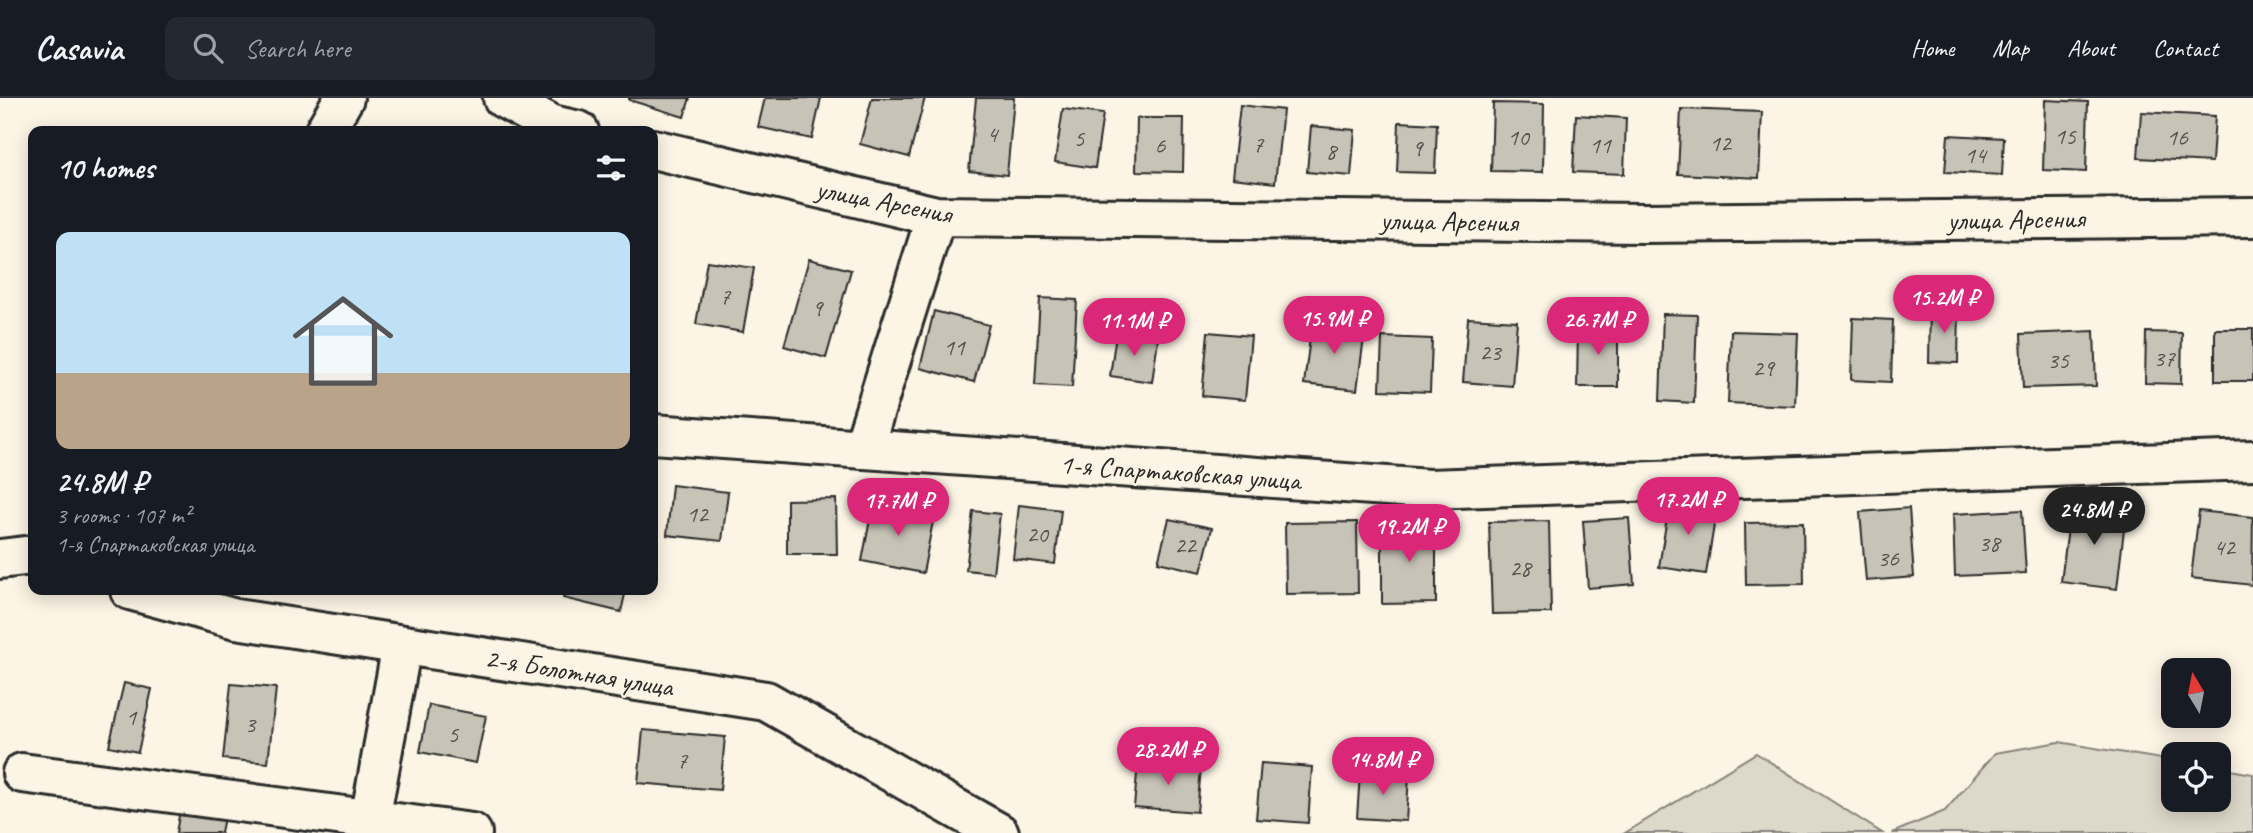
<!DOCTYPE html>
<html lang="en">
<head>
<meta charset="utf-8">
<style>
	body { margin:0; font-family:Caveat,sans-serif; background:#242831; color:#f1f3f6; height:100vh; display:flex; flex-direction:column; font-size:26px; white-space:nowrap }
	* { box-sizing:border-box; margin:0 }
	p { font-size:23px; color:#9ea1a6 }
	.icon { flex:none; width:38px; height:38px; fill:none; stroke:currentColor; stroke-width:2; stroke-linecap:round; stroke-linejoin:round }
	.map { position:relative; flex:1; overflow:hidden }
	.details { position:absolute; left:28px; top:28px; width:630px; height:469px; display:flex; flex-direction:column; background:#171b24; border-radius:14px; box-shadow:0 4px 18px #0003 }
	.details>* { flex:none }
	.needle { width:46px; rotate:350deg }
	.controls { position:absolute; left:2161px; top:560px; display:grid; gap:14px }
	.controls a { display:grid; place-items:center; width:70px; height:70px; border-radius:14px; background:#171b24; box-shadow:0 4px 18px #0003; font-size:35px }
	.price { position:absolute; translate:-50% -60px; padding:0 16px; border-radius:24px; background:#db2777; color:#fff; font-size:23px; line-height:46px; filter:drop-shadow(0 2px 4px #0008) }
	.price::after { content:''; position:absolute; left:50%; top:42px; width:21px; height:16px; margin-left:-10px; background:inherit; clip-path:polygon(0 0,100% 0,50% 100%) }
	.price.current { background:#222; color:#fff }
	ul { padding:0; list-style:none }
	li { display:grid; align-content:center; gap:14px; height:371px; padding:0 28px }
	li span { display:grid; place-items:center; height:217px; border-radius:14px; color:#555 }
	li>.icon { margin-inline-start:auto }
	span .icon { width:126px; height:126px; fill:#fffc; stroke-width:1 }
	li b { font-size:30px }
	h2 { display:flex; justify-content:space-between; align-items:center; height:84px; padding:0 28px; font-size:30px }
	header { display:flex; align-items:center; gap:42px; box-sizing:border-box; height:98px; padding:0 35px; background:#171b24; border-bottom:2px solid #363941 }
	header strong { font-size:33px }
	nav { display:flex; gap:38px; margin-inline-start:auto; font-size:24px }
	.search { width:490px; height:63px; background:#242831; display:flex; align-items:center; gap:18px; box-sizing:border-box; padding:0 24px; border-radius:14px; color:#9ea1a6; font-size:26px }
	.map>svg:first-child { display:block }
	.green { fill:#ded8ca; stroke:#84827a; stroke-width:2 }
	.building { fill:#c8c3b7; stroke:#2b2b2b; stroke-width:2 }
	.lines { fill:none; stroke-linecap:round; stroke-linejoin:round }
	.street-casing { stroke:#2b2b2b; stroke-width:44 }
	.secondary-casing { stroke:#2b2b2b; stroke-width:44 }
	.street { stroke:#fcf5e5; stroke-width:38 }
	.secondary { stroke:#fcf5e5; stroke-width:38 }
	.labels { text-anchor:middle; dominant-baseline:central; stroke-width:5; stroke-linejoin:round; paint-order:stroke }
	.number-label { font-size:24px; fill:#52514e }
	.street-label { font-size:28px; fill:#2b2b2b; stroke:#fcf5e5 }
</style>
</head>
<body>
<header>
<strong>Casavia</strong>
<div class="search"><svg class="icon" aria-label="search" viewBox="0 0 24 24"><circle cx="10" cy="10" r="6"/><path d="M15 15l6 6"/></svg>Search here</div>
<nav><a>Home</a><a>Map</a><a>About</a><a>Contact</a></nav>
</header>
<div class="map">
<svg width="2253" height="735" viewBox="0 0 2253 735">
	<rect width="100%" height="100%" fill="#fcf5e5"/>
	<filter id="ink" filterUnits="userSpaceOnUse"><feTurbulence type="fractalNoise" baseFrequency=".0143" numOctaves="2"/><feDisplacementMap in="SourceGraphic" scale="14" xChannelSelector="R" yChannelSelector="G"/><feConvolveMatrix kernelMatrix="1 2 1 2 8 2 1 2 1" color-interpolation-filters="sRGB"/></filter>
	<g filter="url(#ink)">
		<path class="green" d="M 2059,644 L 2173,663 L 2174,702 L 2219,702 L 2219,670 L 2253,676 L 2253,735 L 1892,735 L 1945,713 L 1995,655 Z
			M 1756,655 L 1882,735 L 1625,735 Z"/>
		<path class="building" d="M 629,0 L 690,0 L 684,19 L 629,2 Z
			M 765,0 L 821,0 L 812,41 L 758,29 Z
			M 872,0 L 925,0 L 909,59 L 860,46 Z
			M 976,0 L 1014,0 L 1007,77 L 969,73 Z
			M 2045,2 L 2088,4 L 2086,74 L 2043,72 Z
			M 1493,5 L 1544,6 L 1543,74 L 1491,73 Z
			M 1240,7 L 1283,12 L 1275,85 L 1232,80 Z
			M 1063,11 L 1103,16 L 1095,70 L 1055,64 Z
			M 1681,11 L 1762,14 L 1759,80 L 1678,76 Z
			M 2141,14 L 2215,18 L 2212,64 L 2138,60 Z
			M 1576,17 L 1626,20 L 1624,76 L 1573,74 Z
			M 1137,20 L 1184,20 L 1183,74 L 1136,73 Z
			M 1399,24 L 1437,26 L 1435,75 L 1397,74 Z
			M 1311,28 L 1355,32 L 1351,78 L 1307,74 Z
			M 1948,37 L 2004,40 L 2002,77 L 1945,74 Z
			M 809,161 L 851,172 L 826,260 L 784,248 Z
			M 707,163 L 754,170 L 743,234 L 696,226 Z
			M 1040,200 L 1077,202 L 1072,289 L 1035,287 Z
			M 1930,209 L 1959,209 L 1958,265 L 1929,264 Z
			M 934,213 L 989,227 L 974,284 L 920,270 Z
			M 1663,216 L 1697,217 L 1694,305 L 1660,303 Z
			M 1468,220 L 1517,223 L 1512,288 L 1463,284 Z
			M 1853,220 L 1893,222 L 1891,284 L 1851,282 Z
			M 1312,224 L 1365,232 L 1357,292 L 1304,286 Z
			M 1578,229 L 1618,229 L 1618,289 L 1577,289 Z
			M 2215,231 L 2253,231 L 2253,283 L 2215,283 Z
			M 1731,233 L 1798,235 L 1795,308 L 1728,305 Z
			M 2094,233 L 2096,288 L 2023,290 L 2021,236 Z
			M 1208,234 L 1251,238 L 1245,302 L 1202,298 Z
			M 2146,234 L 2182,235 L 2181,286 L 2145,285 Z
			M 1116,236 L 1158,241 L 1152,284 L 1110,278 Z
			M 1382,239 L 1432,241 L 1430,294 L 1380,292 Z
			M 672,387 L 728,394 L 722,443 L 667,437 Z
			M 836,401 L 837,456 L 787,456 L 787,402 Z
			M 1670,401 L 1717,409 L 1706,476 L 1659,469 Z
			M 873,406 L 934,418 L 923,475 L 862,463 Z
			M 1019,407 L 1061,412 L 1055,466 L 1013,461 Z
			M 2071,407 L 2126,414 L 2117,491 L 2061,484 Z
			M 1909,410 L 1914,479 L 1866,483 L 1860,414 Z
			M 2022,412 L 2026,475 L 1955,478 L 1953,416 Z
			M 973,413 L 1000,416 L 993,475 L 966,472 Z
			M 2199,413 L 2253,419 L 2252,487 L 2191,480 Z
			M 1629,420 L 1634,486 L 1588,490 L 1583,423 Z
			M 1169,421 L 1212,430 L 1201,474 L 1158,464 Z
			M 1549,423 L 1551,515 L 1492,516 L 1489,424 Z
			M 1357,424 L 1358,495 L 1286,496 L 1285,425 Z
			M 1803,424 L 1804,486 L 1746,487 L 1745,425 Z
			M 1382,427 L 1436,427 L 1436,505 L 1382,506 Z
			M 565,492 L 626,492 L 621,514 L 563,500 Z
			M 124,585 L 152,591 L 138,654 L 109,648 Z
			M 231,586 L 276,590 L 268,665 L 223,661 Z
			M 429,607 L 486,618 L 476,665 L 420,654 Z
			M 643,632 L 725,639 L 720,692 L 638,685 Z
			M 1138,665 L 1201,670 L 1197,714 L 1134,709 Z
			M 1261,665 L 1312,669 L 1308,725 L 1256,721 Z
			M 1360,675 L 1409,679 L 1406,723 L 1357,720 Z
			M 180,712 L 224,719 L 221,735 L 176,735 Z"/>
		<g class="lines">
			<g class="street-casing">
				<path id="street" d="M 503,0 L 552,27 L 579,33
					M 325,33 L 344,0
					M 653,51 L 936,118 L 1645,125 L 2253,119
					M 863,351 L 936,118
					M 130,492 L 236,521 L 766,603 L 999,735
					M 22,675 L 472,735
					M 370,722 L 402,547"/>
			</g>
			<g class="secondary-casing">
				<path id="secondary" d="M 653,336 L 1429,391 L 2253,362
					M 0,461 L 33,457"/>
			</g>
			<use href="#street" class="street"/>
			<use href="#secondary" class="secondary"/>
		</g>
	</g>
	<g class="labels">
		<g class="number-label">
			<text x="992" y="36">4</text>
			<text x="2065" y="38">15</text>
			<text x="1518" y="39">10</text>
			<text x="2177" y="39">16</text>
			<text x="1079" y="40">5</text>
			<text x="1720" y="45">12</text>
			<text x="1258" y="46">7</text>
			<text x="1160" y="47">6</text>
			<text x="1600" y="47">11</text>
			<text x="1417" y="50">9</text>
			<text x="1331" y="53">8</text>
			<text x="1975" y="57">14</text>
			<text x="725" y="198">7</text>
			<text x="817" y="210">9</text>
			<text x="954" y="249">11</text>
			<text x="1490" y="254">23</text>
			<text x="2164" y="260">37</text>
			<text x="2058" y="262">35</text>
			<text x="1763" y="270">29</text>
			<text x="697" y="416">12</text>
			<text x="1037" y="436">20</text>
			<text x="1989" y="445">38</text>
			<text x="1185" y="447">22</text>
			<text x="2224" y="449">42</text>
			<text x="1888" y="460">36</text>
			<text x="1520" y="470">28</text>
			<text x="131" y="619">1</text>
			<text x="250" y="626">3</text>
			<text x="453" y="636">5</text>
			<text x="682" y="662">7</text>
		</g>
		<g class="street-label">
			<text transform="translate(884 103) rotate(11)">улица Арсения</text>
			<text transform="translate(2016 121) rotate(-1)">улица Арсения</text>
			<text transform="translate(1449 123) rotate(1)">улица Арсения</text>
			<text transform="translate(1180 374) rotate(4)">1-я Спартаковская улица</text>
			<text transform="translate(579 574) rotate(9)">2-я Болотная улица</text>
		</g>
	</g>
</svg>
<div class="controls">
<a><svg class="needle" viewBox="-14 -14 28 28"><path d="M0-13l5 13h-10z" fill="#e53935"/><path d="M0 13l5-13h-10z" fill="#9ea1a6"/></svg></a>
<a><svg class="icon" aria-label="locate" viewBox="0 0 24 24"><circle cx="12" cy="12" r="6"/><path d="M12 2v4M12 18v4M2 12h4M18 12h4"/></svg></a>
</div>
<b class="price" style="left:1944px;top:237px">15.2M ₽</b>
<b class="price" style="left:1334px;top:258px">15.9M ₽</b>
<b class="price" style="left:1598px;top:259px">26.7M ₽</b>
<b class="price" style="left:1134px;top:260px">11.1M ₽</b>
<b class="price" style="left:1688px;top:439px">17.2M ₽</b>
<b class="price" style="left:898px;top:440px">17.7M ₽</b>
<b class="price current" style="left:2094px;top:449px">24.8M ₽</b>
<b class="price" style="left:1409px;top:466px">19.2M ₽</b>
<b class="price" style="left:1168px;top:689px">28.2M ₽</b>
<b class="price" style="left:1383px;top:699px">14.8M ₽</b>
<section class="details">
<h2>10 homes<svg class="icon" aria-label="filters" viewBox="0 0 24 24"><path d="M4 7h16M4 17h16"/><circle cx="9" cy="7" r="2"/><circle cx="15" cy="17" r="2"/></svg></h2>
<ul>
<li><span style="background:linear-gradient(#bfe0f5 65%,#b9a48a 0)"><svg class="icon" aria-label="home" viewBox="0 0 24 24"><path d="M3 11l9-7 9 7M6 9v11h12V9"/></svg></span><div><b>24.8M ₽</b><p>3 rooms · 107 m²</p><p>1-я Спартаковская улица</p></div></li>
</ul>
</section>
</div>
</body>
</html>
